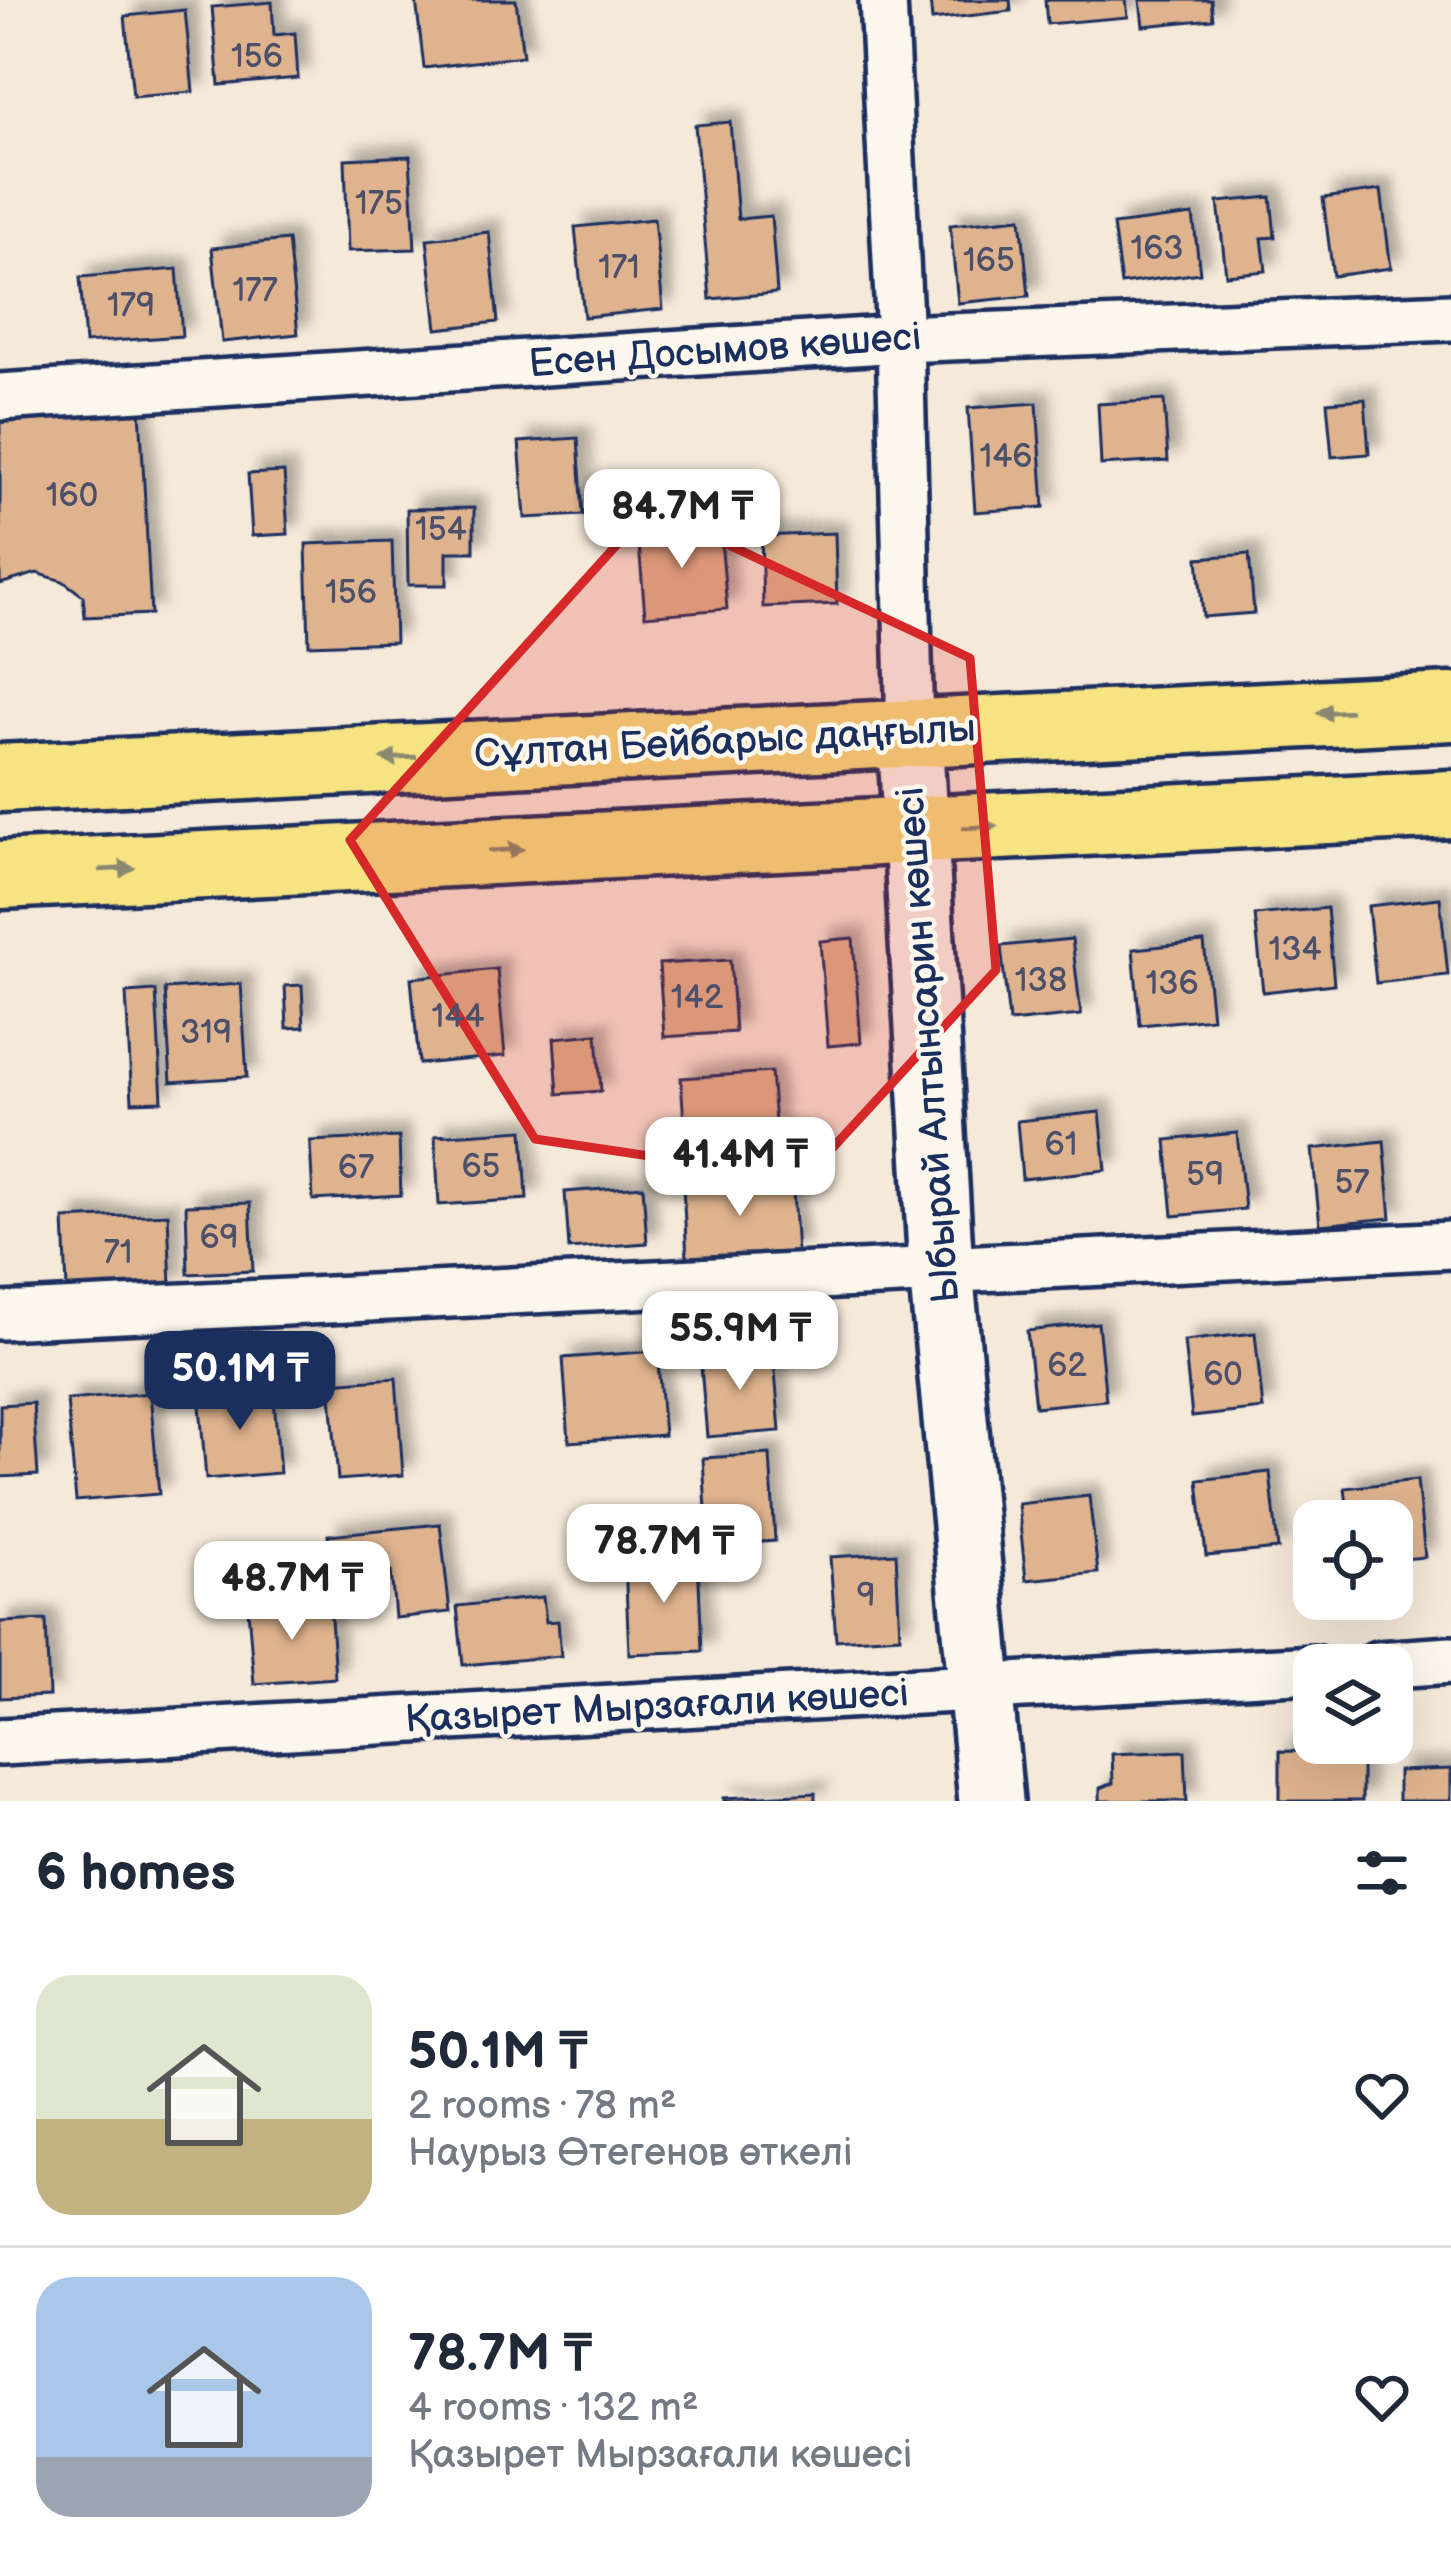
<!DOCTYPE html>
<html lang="en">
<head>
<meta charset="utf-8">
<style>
	body { margin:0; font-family:"Balsamiq Sans",sans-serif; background:#f6f6f7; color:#1f2937; height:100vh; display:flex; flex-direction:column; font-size:45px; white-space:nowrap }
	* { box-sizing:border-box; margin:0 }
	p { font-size:39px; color:#747a83 }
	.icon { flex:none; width:66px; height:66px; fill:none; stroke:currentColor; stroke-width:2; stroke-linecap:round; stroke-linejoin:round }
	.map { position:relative; height:1801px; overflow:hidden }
	.drawer { display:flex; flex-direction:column; background:#fff; flex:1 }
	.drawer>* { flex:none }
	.fabs { position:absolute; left:1293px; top:1500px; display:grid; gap:24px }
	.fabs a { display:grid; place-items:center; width:120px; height:120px; border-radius:24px; background:#fff; box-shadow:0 12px 48px #0002; font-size:60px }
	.price { position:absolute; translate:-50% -102px; padding:0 27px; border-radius:24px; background:#fff; color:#222; font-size:39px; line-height:78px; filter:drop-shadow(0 3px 6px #0008) }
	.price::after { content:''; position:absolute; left:50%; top:72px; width:36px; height:27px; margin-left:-18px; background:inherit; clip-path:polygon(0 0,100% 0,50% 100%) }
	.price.current { background:#1b2f5e; color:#fff }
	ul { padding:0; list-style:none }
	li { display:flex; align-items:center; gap:36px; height:300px; padding:0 36px }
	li+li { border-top:3px solid #e0e1e3 }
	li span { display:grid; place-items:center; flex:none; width:336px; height:240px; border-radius:36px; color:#555 }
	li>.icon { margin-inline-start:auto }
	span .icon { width:144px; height:144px; fill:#fffc; stroke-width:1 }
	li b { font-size:51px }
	h2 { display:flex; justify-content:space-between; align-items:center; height:144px; padding:0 36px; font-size:51px }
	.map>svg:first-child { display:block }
	.building { fill:#deb38e; stroke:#1b2f5e; stroke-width:3; filter:url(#shadow) }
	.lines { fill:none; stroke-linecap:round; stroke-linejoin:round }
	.street-casing { stroke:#1b2f5e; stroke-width:54 }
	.secondary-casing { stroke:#1b2f5e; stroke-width:72 }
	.primary-casing { stroke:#1b2f5e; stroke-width:75 }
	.street { stroke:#fbf7ec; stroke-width:45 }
	.secondary { stroke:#fbf7ec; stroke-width:63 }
	.primary { stroke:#f6e381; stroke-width:66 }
	.oneway { fill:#888970 }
	.marked { fill:#d62828; fill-opacity:0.2; stroke:#d62828; stroke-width:9; stroke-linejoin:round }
	.labels { text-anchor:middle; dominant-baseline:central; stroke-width:9; stroke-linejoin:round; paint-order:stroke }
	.number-label { font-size:33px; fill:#4c506a }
	.street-label { font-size:39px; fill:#1b2f5e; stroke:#fbf7ec }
</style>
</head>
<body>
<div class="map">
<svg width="1451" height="1801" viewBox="0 0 1451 1801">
	<defs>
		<filter id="shadow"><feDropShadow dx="11" dy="-11" stdDeviation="6" flood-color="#0004"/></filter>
	</defs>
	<rect width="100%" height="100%" fill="#f5e9d9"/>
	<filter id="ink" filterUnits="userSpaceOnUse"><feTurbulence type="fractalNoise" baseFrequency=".00833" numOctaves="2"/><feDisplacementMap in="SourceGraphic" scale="24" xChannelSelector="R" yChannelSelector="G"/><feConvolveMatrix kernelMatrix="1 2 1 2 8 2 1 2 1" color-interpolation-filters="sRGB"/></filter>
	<g filter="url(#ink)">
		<path class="building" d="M 416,0 L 516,0 L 523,56 L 424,68 Z
			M 930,0 L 1010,0 L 1011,11 L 932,20 Z
			M 1045,0 L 1126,0 L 1128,17 L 1047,24 Z
			M 1140,0 L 1211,0 L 1213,19 L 1143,26 Z
			M 272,2 L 274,35 L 295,33 L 298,78 L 219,85 L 212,7 Z
			M 185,10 L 193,92 L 133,97 L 125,16 Z
			M 730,122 L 738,219 L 771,216 L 777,293 L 710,299 L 695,125 Z
			M 410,156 L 415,249 L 348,251 L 345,159 Z
			M 1381,190 L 1391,268 L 1333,276 L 1323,198 Z
			M 1271,197 L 1275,237 L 1262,238 L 1266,271 L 1226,275 L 1218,202 Z
			M 1193,215 L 1200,273 L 1121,284 L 1113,225 Z
			M 1021,218 L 1029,296 L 958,303 L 950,225 Z
			M 654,219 L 663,309 L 584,317 L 575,227 Z
			M 489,232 L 498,322 L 437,329 L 427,239 Z
			M 288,240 L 298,334 L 222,342 L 212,248 Z
			M 177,269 L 182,336 L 85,343 L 80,277 Z
			M 1365,399 L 1369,454 L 1332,457 L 1327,402 Z
			M 1164,400 L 1168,461 L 1101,465 L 1098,404 Z
			M 1037,403 L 1044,507 L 975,512 L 968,408 Z
			M 140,409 L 151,614 L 85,617 L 83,596 L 63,581 L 37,573 L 0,584 L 0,420 Z
			M 578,438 L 583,515 L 525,518 L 519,442 Z
			M 284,472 L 288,534 L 252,536 L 248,474 Z
			M 474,508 L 474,552 L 447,552 L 447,585 L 408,585 L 407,509 Z
			M 720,527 L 727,609 L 645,616 L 638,533 Z
			M 835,533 L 837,604 L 763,607 L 761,536 Z
			M 392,541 L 395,642 L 309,645 L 306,544 Z
			M 1249,554 L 1254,613 L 1203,617 L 1198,558 Z
			M 1440,898 L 1448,975 L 1376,983 L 1368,906 Z
			M 1327,908 L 1334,984 L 1263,992 L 1255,915 Z
			M 853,938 L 861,1043 L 828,1046 L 820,941 Z
			M 1072,939 L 1081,1015 L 1009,1022 L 1001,946 Z
			M 1204,942 L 1212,1018 L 1140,1025 L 1133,949 Z
			M 730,960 L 735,1032 L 664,1037 L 659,964 Z
			M 497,969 L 505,1056 L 419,1064 L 411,978 Z
			M 241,984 L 247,1077 L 171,1082 L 165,989 Z
			M 302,985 L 304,1027 L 287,1028 L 285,986 Z
			M 156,991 L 162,1101 L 132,1102 L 126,993 Z
			M 597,1034 L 601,1091 L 558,1094 L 554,1038 Z
			M 771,1072 L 777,1149 L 686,1155 L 681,1078 Z
			M 1100,1112 L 1106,1170 L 1022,1179 L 1017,1121 Z
			M 523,1130 L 527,1199 L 439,1205 L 435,1136 Z
			M 1237,1133 L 1245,1209 L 1173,1216 L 1166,1140 Z
			M 399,1137 L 401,1195 L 313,1200 L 310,1141 Z
			M 1384,1141 L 1391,1218 L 1320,1225 L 1312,1149 Z
			M 792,1179 L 797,1252 L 687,1259 L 683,1186 Z
			M 643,1186 L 647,1243 L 569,1249 L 565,1192 Z
			M 250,1203 L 253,1271 L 188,1274 L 186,1205 Z
			M 168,1214 L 171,1286 L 67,1291 L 64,1219 Z
			M 1098,1323 L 1106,1400 L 1035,1407 L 1027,1331 Z
			M 1255,1333 L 1263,1409 L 1192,1417 L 1184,1341 Z
			M 773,1348 L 780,1431 L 707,1437 L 700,1355 Z
			M 657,1351 L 664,1435 L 569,1442 L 563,1358 Z
			M 396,1378 L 403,1475 L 338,1480 L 330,1383 Z
			M 273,1387 L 280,1473 L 206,1479 L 199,1393 Z
			M 150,1393 L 159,1494 L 76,1501 L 67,1400 Z
			M 33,1403 L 38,1475 L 0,1477 L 0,1405 Z
			M 770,1454 L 775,1541 L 708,1546 L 703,1458 Z
			M 1270,1472 L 1278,1549 L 1206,1556 L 1198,1480 Z
			M 1417,1480 L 1425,1557 L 1392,1560 L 1392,1521 L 1349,1521 L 1345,1488 Z
			M 1089,1496 L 1098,1573 L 1026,1580 L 1018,1504 Z
			M 440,1524 L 450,1612 L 395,1618 L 391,1571 L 333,1578 L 328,1535 Z
			M 896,1553 L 900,1636 L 836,1640 L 830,1557 Z
			M 698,1558 L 702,1651 L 629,1654 L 625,1562 Z
			M 543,1597 L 546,1622 L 558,1621 L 561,1656 L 463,1665 L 457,1606 Z
			M 330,1603 L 335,1678 L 254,1684 L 248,1609 Z
			M 46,1620 L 49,1696 L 0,1698 L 0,1622 Z
			M 1185,1751 L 1187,1801 L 1100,1801 L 1100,1788 L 1113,1783 L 1112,1754 Z
			M 1280,1751 L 1362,1752 L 1362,1801 L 1280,1801 Z
			M 1451,1769 L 1451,1801 L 1398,1801 L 1398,1771 Z
			M 815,1793 L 815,1801 L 724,1801 L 724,1798 Z"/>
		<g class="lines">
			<g class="street-casing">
				<path id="street" d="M 883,0 L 900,339 L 910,733
					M 0,397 L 900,339 L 1451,317
					M 0,1316 L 1451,1245
					M 1378,1665 L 1451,1660
					M 0,1742 L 1314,1669"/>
			</g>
			<g class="secondary-casing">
				<path id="secondary" d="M 910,733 L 941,1270 L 991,1801"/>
			</g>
			<g class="primary-casing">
				<path id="primary" d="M 0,778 L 1451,707
					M 0,875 L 1451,804"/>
			</g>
			<use href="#street" class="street"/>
			<use href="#secondary" class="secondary"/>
			<use href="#primary" class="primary"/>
		</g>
		<defs><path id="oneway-solid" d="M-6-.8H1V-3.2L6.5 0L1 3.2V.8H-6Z" transform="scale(3)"/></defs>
		<g class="oneway">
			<use href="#oneway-solid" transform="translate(1334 712) rotate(177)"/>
			<use href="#oneway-solid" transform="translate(399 758) rotate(177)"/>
			<use href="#oneway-solid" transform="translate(980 827) rotate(-3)"/>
			<use href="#oneway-solid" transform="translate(506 850) rotate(-3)"/>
			<use href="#oneway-solid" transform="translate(117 869) rotate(-3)"/>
		</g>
	</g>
	<path class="marked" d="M 650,508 L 970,658 L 996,970 L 804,1179 L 535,1139 L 350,840 Z"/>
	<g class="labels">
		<g class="number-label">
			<text x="257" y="57">156</text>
			<text x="379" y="204">175</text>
			<text x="1157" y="249">163</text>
			<text x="989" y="261">165</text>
			<text x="619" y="268">171</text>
			<text x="255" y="291">177</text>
			<text x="131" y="306">179</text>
			<text x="1006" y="457">146</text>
			<text x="72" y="496">160</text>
			<text x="441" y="530">154</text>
			<text x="351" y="593">156</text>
			<text x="1295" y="950">134</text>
			<text x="1041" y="981">138</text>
			<text x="1172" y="984">136</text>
			<text x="697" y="998">142</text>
			<text x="458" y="1017">144</text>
			<text x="206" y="1033">319</text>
			<text x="1061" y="1145">61</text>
			<text x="481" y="1167">65</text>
			<text x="356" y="1168">67</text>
			<text x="1205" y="1175">59</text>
			<text x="1352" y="1183">57</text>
			<text x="219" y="1238">69</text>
			<text x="118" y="1253">71</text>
			<text x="1067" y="1366">62</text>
			<text x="1223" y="1375">60</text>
			<text x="866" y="1596">9</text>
		</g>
		<g class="street-label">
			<text transform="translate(725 351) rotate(-4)">Есен Досымов көшесі</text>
			<text transform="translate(725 742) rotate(-3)">Сұлтан Бейбарыс даңғылы</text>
			<text transform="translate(929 1045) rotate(-94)">Ыбырай Алтынсарин көшесі</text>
			<text transform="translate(657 1707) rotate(-3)">Қазырет Мырзағали көшесі</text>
		</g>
	</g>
</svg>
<div class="fabs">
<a><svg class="icon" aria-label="locate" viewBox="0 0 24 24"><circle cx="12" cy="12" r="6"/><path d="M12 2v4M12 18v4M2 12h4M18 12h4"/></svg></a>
<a><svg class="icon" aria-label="layers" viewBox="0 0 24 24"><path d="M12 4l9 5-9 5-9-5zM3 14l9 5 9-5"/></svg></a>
</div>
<b class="price" style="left:682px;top:571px">84.7M ₸</b>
<b class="price" style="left:740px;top:1219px">41.4M ₸</b>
<b class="price" style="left:740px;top:1393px">55.9M ₸</b>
<b class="price current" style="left:240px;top:1433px">50.1M ₸</b>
<b class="price" style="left:664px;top:1606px">78.7M ₸</b>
<b class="price" style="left:292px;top:1643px">48.7M ₸</b>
</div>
<section class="drawer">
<h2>6 homes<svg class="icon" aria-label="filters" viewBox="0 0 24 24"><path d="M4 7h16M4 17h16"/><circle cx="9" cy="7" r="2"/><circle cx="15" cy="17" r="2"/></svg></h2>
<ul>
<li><span style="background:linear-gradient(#dfe7d0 60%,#c2b280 0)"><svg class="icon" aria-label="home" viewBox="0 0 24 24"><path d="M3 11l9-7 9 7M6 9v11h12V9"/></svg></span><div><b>50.1M ₸</b><p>2 rooms · 78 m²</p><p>Наурыз Өтегенов өткелі</p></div><svg class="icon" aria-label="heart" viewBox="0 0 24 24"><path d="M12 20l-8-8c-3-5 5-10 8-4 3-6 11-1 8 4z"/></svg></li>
<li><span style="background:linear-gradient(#a9c7e8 75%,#9aa5b1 0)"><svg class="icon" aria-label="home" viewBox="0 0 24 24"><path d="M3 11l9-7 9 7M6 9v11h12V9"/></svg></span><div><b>78.7M ₸</b><p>4 rooms · 132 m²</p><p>Қазырет Мырзағали көшесі</p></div><svg class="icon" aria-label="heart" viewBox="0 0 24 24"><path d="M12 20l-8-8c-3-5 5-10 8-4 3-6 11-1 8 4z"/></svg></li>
</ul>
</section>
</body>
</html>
